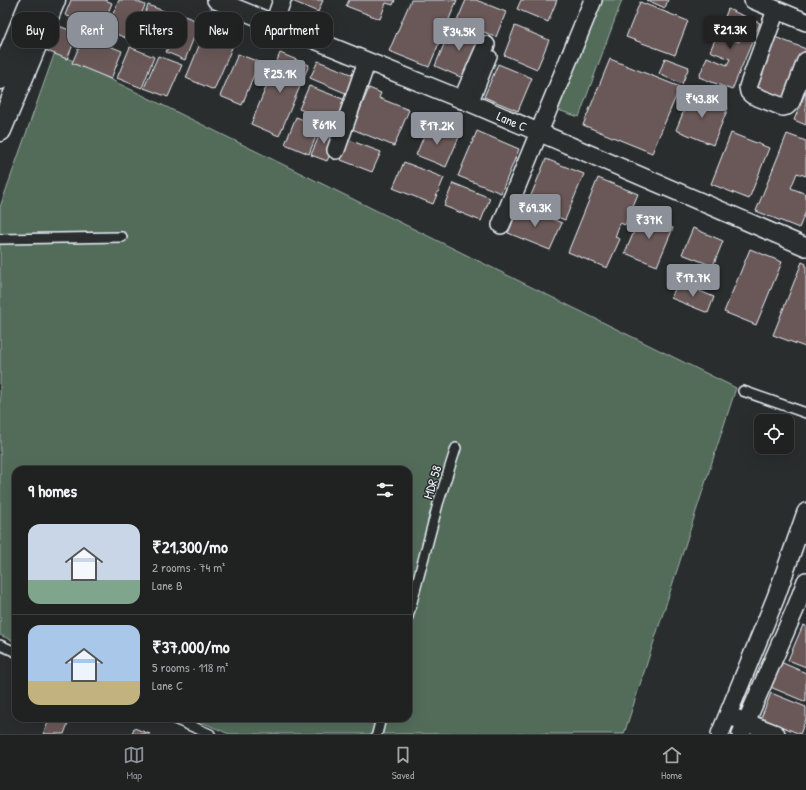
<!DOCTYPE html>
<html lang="en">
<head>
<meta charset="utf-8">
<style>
	body { margin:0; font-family:"Patrick Hand",sans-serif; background:#282a2a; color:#f1f3f6; height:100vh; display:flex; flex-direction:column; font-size:15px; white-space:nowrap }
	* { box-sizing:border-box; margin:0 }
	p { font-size:13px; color:#a2a4a5 }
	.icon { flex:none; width:22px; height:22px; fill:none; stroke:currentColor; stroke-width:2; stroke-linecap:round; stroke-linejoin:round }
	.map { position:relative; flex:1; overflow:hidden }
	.sheet { position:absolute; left:12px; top:466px; width:400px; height:256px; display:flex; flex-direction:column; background:#202222; border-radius:12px; box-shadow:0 4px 16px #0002,0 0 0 1px #3d3f40 }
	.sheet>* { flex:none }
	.guide { position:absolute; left:12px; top:12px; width:400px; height:36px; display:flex; gap:8px }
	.tools { position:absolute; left:754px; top:414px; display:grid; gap:8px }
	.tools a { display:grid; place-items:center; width:40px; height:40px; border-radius:8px; background:#202222; box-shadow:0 4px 16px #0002,0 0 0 1px #3d3f40; font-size:20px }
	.price { position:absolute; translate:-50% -34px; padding:0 9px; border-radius:4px; background:#8c9099; color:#fff; font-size:13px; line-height:26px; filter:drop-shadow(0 1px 2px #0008) }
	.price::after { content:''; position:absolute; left:50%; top:24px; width:12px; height:9px; margin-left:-6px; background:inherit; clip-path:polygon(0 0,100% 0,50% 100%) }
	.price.selected { background:#222; color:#fff }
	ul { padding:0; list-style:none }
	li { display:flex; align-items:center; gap:12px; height:100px; padding:0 16px }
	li+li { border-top:1px solid #3d3f40 }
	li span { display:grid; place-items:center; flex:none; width:112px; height:80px; border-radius:12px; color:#555 }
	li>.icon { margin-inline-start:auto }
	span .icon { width:48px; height:48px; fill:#fffc; stroke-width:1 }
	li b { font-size:17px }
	h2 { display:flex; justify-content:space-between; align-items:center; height:48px; padding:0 16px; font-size:17px }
	.tag { padding:0 14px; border-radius:12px; background:#202222; box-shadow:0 4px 16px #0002,0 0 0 1px #3d3f40; font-size:14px; line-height:36px }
	.tag.selected { background:#8c9099; color:#fff }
	.menu { display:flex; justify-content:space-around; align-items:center; height:56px; border-top:1px solid #3d3f40; background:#202222; font-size:11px; color:#a2a4a5 }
	.menu a { display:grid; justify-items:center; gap:2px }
	.menu .selected { color:#8c9099 }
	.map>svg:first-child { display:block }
	.green { fill:#536c5a; stroke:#9eaea9 }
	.building { fill:#6b5858; stroke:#e8f1f8 }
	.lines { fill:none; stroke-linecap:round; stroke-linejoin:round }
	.service-casing { stroke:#e8f1f8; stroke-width:12 }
	.minor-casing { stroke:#e8f1f8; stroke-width:20 }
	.secondary-casing { stroke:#e8f1f8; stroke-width:25 }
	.service { stroke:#2a2d2e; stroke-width:9 }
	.minor { stroke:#2a2d2e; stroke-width:17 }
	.secondary { stroke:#2a2d2e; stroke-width:22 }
	.labels { text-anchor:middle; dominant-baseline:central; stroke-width:3; stroke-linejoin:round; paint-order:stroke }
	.street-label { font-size:13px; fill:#e8f1f8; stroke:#2a2d2e }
</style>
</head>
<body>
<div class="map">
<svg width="806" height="734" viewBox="0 0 806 734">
	<rect width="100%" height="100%" fill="#2a2d2e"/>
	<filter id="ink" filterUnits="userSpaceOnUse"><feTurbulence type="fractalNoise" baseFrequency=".025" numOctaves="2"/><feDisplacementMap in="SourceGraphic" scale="8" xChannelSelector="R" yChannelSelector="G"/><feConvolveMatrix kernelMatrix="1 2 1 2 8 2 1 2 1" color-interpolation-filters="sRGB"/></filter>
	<g filter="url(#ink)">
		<path class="green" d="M 600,0 L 622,0 L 579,117 L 558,110 Z
			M 55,52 L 736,388 L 624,734 L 229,734 L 192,718 L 408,718 L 408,470 L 16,470 L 16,642 L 0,635 L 0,207 Z"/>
		<path class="building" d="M 71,0 L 105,0 L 112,3 L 101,30 L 65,15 Z
			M 119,0 L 134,0 L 145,5 L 131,40 L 106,30 Z
			M 290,0 L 323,0 L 318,12 Z
			M 349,0 L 395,0 L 393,5 L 386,3 L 380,19 L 346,6 Z
			M 411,0 L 457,0 L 429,67 L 389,51 Z
			M 466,0 L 476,0 L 506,12 L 496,37 L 457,21 Z
			M 521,0 L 557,0 L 548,22 L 517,9 Z
			M 647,0 L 668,0 L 665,8 Z
			M 640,2 L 688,21 L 675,55 L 626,37 Z
			M 148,5 L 169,13 L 155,46 L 135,38 Z
			M 728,9 L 760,23 L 732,90 L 699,77 L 707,57 L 727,65 L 730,59 L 710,51 L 718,33 L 739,42 L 741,35 L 721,27 Z
			M 182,15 L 200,22 L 185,60 L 166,52 Z
			M 56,25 L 78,33 L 67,59 L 45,50 Z
			M 452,25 L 482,37 L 465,79 L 435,66 Z
			M 515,26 L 549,40 L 537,69 L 504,55 Z
			M 205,31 L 234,43 L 214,90 L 186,78 Z
			M 84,36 L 122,51 L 111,79 L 72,63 Z
			M 775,37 L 806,49 L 784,103 L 753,90 Z
			M 130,47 L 154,57 L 142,88 L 117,78 Z
			M 280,53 L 309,65 L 279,136 L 251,124 Z
			M 238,54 L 259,62 L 242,105 L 220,96 Z
			M 158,56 L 182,65 L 168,97 L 144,88 Z
			M 665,58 L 689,67 L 682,84 L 659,74 Z
			M 610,59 L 680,87 L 652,153 L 583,125 Z
			M 318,61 L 358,77 L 350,95 L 310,78 Z
			M 498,64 L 532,78 L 518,111 L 484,97 Z
			M 309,86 L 348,101 L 338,125 L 299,109 Z
			M 369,88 L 381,93 L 379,98 L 409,110 L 394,146 L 352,129 Z
			M 806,91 L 806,125 L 794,120 Z
			M 691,93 L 728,108 L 713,145 L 676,130 Z
			M 296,117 L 320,126 L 309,154 L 285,144 Z
			M 429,124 L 459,137 L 446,167 L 416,155 Z
			M 322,129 L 338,136 L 327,161 L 311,155 Z
			M 477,131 L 519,149 L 501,193 L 458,176 Z
			M 731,133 L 769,148 L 749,199 L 711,184 Z
			M 787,134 L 806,141 L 806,176 L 797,173 L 791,188 L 806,194 L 806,211 L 799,228 L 756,211 Z
			M 349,140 L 381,152 L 372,172 L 341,160 Z
			M 546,159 L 584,174 L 565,220 L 527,205 Z
			M 404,162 L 444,178 L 433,204 L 393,188 Z
			M 598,178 L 638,194 L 625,225 L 620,223 L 615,237 L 620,239 L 607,268 L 568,252 Z
			M 453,183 L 490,198 L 481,221 L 444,206 Z
			M 519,206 L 562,223 L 550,250 L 508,233 Z
			M 641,215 L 673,228 L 657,266 L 625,253 Z
			M 693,228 L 723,241 L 713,266 L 682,254 Z
			M 750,249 L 782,262 L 756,325 L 724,312 Z
			M 802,262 L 806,264 L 806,344 L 805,347 L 773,335 Z
			M 678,282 L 714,297 L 708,313 L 671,298 Z
			M 803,625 L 806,626 L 806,667 L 788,660 Z
			M 778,661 L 806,673 L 806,702 L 768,686 Z
			M 771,693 L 806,707 L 806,719 L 800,734 L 761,718 Z
			M 50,718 L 70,718 L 64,734 L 43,734 Z
			M 134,728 L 150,734 L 132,734 Z"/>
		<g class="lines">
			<g class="service-casing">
				<path id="service" d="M 473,104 L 492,56
					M 0,239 L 122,237
					M 743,391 L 806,413
					M 408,617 L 438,504 L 456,448
					M 0,645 L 16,652
					M 172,718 L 210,734
					M 377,734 L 381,718"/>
			</g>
			<g class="minor-casing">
				<path id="minor" d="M 216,0 L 473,104 L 806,247
					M 753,0 L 806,22
					M 776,10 L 748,87 L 749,92 L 752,95 L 783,107 L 787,106 L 791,102 L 806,61
					M 274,23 L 282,0
					M 462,100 L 486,45
					M 336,150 L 367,61
					M 501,225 L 593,0
					M 735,718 L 776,734
					M 720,734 L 776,597 L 806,512
					M 741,734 L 797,605 L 806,581"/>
			</g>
			<g class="secondary-casing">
				<path id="secondary" d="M 0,78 L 32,0
					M 0,130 L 54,0"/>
			</g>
			<use href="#service" class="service"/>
			<use href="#minor" class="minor"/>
			<use href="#secondary" class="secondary"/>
		</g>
	</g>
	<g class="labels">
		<g class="street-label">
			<text transform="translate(512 121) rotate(23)">Lane C</text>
			<text transform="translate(432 482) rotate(-73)">MDR 58</text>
		</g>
	</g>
</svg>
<div class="tools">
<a><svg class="icon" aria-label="locate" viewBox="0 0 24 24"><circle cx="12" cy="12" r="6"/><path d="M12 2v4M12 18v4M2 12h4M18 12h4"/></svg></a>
</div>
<b class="price selected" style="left:730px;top:50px">₹21.3K</b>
<b class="price" style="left:459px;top:52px">₹34.5K</b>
<b class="price" style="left:280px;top:94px">₹25.1K</b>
<b class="price" style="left:702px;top:119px">₹43.8K</b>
<b class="price" style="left:324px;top:145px">₹61K</b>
<b class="price" style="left:437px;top:146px">₹17.2K</b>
<b class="price" style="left:535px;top:228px">₹69.3K</b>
<b class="price" style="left:649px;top:240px">₹37K</b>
<b class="price" style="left:693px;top:298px">₹17.7K</b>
<div class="guide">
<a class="tag">Buy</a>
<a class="tag selected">Rent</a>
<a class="tag">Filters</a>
<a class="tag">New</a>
<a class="tag">Apartment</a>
</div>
<section class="sheet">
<h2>9 homes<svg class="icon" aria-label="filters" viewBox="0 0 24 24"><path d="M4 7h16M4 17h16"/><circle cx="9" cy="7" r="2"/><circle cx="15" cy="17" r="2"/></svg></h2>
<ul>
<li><span style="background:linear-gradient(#c9d6e8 70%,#7fa58c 0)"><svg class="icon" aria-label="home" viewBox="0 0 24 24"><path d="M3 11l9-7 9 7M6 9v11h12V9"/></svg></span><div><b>₹21,300/mo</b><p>2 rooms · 74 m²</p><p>Lane B</p></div></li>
<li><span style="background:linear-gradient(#a9c7e8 70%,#c2b280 0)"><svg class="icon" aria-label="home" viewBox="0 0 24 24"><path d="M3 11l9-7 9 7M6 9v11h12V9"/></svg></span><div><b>₹37,000/mo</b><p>5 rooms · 118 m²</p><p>Lane C</p></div></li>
</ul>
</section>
</div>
<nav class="menu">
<a class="selected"><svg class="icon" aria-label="map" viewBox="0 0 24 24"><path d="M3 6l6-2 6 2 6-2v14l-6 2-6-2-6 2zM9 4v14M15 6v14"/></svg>Map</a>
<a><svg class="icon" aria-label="saved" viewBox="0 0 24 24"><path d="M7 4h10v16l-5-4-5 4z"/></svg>Saved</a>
<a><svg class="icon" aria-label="home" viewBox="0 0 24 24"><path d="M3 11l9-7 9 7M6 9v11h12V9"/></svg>Home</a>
</nav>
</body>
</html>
